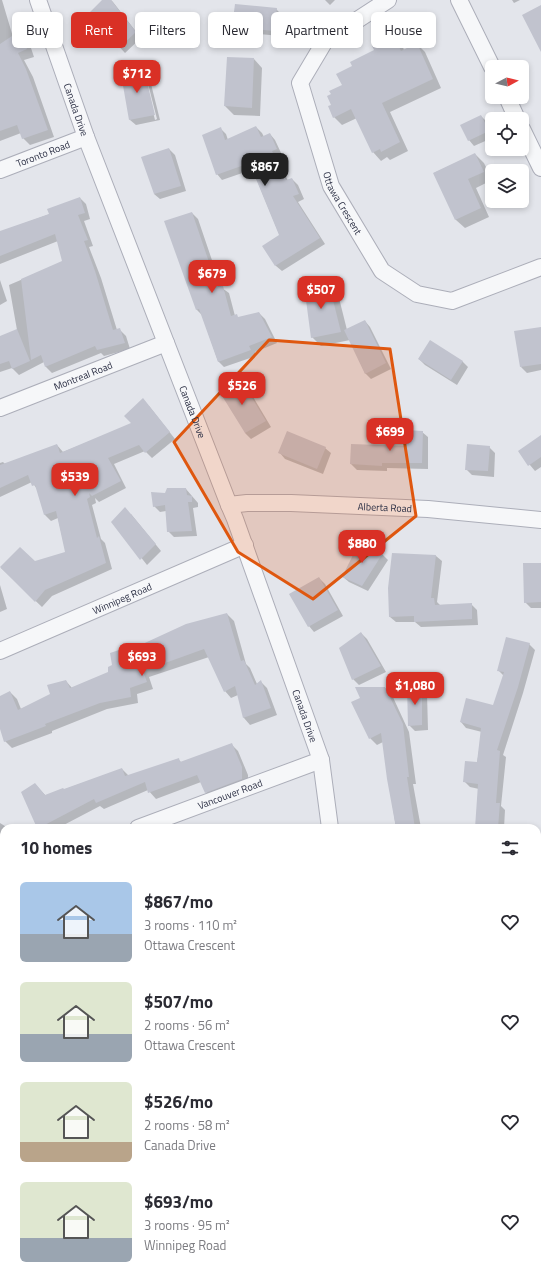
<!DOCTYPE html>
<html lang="en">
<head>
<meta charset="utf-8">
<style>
	body { margin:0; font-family:"Titillium Web",sans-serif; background:#f7f7f7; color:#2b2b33; height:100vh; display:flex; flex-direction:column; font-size:15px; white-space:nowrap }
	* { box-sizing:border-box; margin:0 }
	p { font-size:13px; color:#7c7c81 }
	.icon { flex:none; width:22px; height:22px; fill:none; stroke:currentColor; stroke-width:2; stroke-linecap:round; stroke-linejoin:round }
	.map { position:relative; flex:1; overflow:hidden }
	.sheet { position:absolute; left:0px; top:824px; width:541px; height:456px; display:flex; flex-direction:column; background:#fff; border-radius:12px 12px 0 0; box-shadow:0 2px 6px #0003 }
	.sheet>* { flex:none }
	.guide { position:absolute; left:12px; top:12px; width:517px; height:36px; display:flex; gap:8px }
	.needle { width:26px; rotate:83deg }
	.tools { position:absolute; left:485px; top:60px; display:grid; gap:8px }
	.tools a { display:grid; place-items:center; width:44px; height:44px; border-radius:6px; background:#fff; box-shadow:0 2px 6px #0003; font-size:20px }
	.price { position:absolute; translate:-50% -34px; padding:0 9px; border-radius:8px; background:#d93025; color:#fff; font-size:13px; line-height:26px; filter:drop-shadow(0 1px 2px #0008) }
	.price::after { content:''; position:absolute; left:50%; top:24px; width:12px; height:9px; margin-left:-6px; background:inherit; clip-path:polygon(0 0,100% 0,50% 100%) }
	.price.current { background:#222; color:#fff }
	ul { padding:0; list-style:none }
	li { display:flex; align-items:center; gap:12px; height:100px; padding:0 20px }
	li span { display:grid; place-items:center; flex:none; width:112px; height:80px; border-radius:6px; color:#555 }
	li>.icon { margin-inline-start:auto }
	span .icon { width:48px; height:48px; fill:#fffc; stroke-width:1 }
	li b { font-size:17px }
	h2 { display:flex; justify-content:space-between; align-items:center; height:48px; padding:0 20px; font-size:17px }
	.pill { padding:0 14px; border-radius:6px; background:#fff; box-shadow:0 2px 6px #0003; font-size:14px; line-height:36px }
	.pill.current { background:#d93025; color:#fff }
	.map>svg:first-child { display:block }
	.shadow { fill:#0003; fill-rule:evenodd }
	.building { fill:#c1c3ce }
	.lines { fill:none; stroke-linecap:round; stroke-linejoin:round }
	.street-casing { stroke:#acaeb9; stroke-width:18 }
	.primary-casing { stroke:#a3a7b7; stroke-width:24 }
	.street { stroke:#f6f7f9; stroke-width:16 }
	.primary { stroke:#fff; stroke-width:22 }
	.marked { fill:#df570f; fill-opacity:0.2; stroke:#df570f; stroke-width:3; stroke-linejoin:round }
	.labels { text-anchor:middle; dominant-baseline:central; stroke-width:3; stroke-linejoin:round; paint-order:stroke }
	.street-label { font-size:10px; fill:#2b2f44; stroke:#f3f4f8 }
</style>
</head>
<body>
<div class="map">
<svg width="541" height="1280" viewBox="0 0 541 1280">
	<rect width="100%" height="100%" fill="#e3e5eb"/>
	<path class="shadow" d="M 0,0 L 2,0 L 13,37 L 21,32 L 28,39 L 34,57 L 24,60 L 33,77 L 54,137 L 30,145 L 23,138 L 21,133 L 0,141 Z
		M 103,0 L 111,0 L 113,2 L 141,38 L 125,53 L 89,14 Z
		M 325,0 L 335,0 L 330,5 Z
		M 512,0 L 520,0 L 514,3 Z
		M 276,9 L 282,15 L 280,36 L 239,32 L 233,26 Z
		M 394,37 L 402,45 L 404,50 L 417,44 L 425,52 L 441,88 L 390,112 L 408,151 L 390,160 L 387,157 L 381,161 L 373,152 L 357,118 L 342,125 L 334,117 L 332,105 L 354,67 Z
		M 254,59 L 262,68 L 260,116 L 234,115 L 225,106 Z
		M 142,66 L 148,72 L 160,120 L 136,125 L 130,120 ZM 143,72 L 145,72 L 157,119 L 155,120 Z
		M 481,116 L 487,122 L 492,133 L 492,138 L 474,146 L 469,140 Z
		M 256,127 L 262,133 L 264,137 L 270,134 L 275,140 L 282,155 L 277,157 L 288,181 L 292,179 L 298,185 L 304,199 L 298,202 L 325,244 L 282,271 L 276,266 L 264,246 L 280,236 L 254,173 L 251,170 L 222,180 L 217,174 L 220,128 L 226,134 L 228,140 Z
		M 169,149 L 175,155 L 186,191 L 160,199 L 154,194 Z
		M 475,154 L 484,163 L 492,180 L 476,188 L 489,217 L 465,228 L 456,220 L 434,173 Z
		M 80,198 L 86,204 L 90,219 L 84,221 L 93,246 L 89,247 L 101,278 L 117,330 L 120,330 L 126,336 L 130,349 L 104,356 L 101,353 L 52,373 L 46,367 L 44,362 L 19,375 L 12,368 L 0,372 L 0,337 L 17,330 L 9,285 L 63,262 L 58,241 L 0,264 L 0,232 L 50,214 Z
		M 192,213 L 198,219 L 215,269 L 219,273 L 222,288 L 229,293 L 235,316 L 239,318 L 259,313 L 265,319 L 277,343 L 255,352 L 256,356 L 224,367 L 218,361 L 202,315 L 197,310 Z
		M 0,280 L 7,301 L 0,305 Z
		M 328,281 L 337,290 L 347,330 L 365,321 L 370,327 L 391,369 L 371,379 L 365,373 L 350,340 L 321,346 L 312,337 Z
		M 541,329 L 541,370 L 527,373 L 521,367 Z
		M 419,359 L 462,361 L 468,367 L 457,385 L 425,365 Z
		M 240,380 L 246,385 L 271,427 L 251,439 L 245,433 Z
		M 149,406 L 175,439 L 152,458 L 145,451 L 114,464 L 126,488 L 99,502 L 95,498 L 96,503 L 92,505 L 101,539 L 105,543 L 112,569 L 52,596 L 42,607 L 1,568 L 35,562 L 66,553 L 58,518 L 51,521 L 45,515 L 37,489 L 32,482 L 0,497 L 0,463 L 3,462 L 5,464 L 57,445 L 63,452 L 133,424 Z
		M 422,432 L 428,437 L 428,469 L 387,468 L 387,471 L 357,470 L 351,464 L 407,447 Z
		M 541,436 L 541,467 L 535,471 L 519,452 Z
		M 489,447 L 495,453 L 494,477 L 472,475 L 466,469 Z
		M 325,448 L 331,453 L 323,474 L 285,459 L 280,453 Z
		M 186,489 L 198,503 L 198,507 L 193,508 L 197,536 L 174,537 L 168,531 L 166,511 L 160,512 L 154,506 L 166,494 Z
		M 131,514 L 161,551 L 147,565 L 113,522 Z
		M 382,554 L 388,560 L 368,591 L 349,582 L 343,577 Z
		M 393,554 L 436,556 L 442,561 L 437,602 L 440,605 L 471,604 L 477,610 L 478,625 L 421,627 L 415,622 L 396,622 L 390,617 Z
		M 541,564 L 541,608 L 531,608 L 525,602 Z
		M 319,578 L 325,584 L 343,616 L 314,632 L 309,626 Z
		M 0,585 L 7,609 L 0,612 Z
		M 227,614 L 234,621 L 246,664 L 250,668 L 257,684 L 261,682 L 267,688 L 277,715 L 250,725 L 244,718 L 238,695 L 231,698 L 225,691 L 209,657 L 149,677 L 153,689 L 137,694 L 138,703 L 107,709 L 52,731 L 52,733 L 12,748 L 5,741 L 0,726 L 0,697 L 10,692 L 17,699 L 21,709 L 52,695 L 66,681 L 72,688 L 110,672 L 122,650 L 125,653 Z
		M 361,633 L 367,639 L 386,672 L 359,685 L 353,679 Z
		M 529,644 L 535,650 L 523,693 L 503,755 L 506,757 L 501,806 L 505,810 L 504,828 L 476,828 L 479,789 L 470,787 L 464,781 L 477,763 L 482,732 L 466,728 L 461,722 L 494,706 L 504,676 L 498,670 Z
		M 421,687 L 427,693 L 428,730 L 415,731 L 409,725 Z
		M 385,688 L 392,695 L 409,732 L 416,784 L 413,784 L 421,828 L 396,828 L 383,742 L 377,745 L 370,738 Z
		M 231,744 L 238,751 L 248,775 L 248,786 L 212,799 L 206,792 L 201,782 L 156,799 L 148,790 L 104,809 L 100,806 L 58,828 L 38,828 L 35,784 L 46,796 L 122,769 L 129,776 L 178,759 L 182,763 Z
		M 0,823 L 8,828 L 4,828 L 4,869 L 0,868 Z
		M 449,1276 L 496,1276 L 496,1280 L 449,1280 Z"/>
	<path class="building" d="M 102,0 L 111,0 L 136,32 L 119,48 L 88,14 Z
		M 235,4 L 277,8 L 274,31 L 232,27 Z
		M 541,5 L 541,52 L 522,15 Z
		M 21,30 L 27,49 L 18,53 L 26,69 L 48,130 L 22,139 L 17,125 L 0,131 L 0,44 Z
		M 394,36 L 401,51 L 417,43 L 433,79 L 382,103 L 400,142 L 381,152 L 380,149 L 372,153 L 351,109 L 333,118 L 328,106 L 331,105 L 327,96 L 331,94 L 329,91 L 342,85 L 336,74 L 352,66 L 350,62 L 374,50 L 372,46 Z
		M 227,57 L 254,58 L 252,108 L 224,106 Z
		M 143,65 L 155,115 L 129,120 L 121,74 Z
		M 481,115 L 489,131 L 468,141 L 460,125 Z
		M 256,126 L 261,137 L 270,133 L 277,149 L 272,151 L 286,180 L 292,178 L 299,194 L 293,196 L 320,238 L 275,266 L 262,246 L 279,235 L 252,169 L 250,170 L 247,164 L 216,175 L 202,135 L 221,127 L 225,140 Z
		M 169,148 L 181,186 L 154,194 L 141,157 Z
		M 475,153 L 484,172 L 468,179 L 481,208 L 455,220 L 433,173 Z
		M 80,197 L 85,213 L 78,215 L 88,240 L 84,241 L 95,271 L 113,330 L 120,328 L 125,343 L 97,350 L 95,346 L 45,367 L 41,355 L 31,360 L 21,279 L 62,261 L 55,234 L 0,256 L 0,231 L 49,214 L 47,209 Z
		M 192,212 L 211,268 L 213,266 L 218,287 L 223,286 L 231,316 L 237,314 L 238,317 L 259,312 L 272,337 L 249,346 L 251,350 L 218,362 L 199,309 L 196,310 L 164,221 Z
		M 328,280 L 341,332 L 311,338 L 304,285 Z
		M 365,320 L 386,363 L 365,374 L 344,330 Z
		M 541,327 L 541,364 L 520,367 L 514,331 Z
		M 17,329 L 30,361 L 12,369 L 9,361 L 0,364 L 0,336 Z
		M 430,340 L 463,361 L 451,380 L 418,359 Z
		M 240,378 L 266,421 L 245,433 L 219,391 Z
		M 143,398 L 170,432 L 145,453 L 139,445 L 108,458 L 121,481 L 92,496 L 89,493 L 90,497 L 87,499 L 97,538 L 99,536 L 106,563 L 45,590 L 35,602 L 0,567 L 20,547 L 35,561 L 65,552 L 56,511 L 44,515 L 35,485 L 32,486 L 28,475 L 0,488 L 0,465 L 57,444 L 60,453 L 131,423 L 124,416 Z
		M 406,430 L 423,431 L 422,463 L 382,463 L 382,466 L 350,464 L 351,444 L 406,446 Z
		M 287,431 L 326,447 L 317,469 L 278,453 Z
		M 541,435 L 541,457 L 528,466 L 518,451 Z
		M 467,444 L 490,446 L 488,471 L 465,470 Z
		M 167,488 L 186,488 L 187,495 L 192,496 L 192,502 L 188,502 L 192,531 L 167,532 L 165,505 L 153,507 L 151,492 L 165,493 Z
		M 125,507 L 156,544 L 140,560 L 111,522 Z
		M 360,541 L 383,553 L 362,586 L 342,577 Z
		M 392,553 L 436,555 L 431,598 L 434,598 L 435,605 L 472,603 L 472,619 L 414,622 L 414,616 L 389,617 L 388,588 Z
		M 523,563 L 541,563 L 541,602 L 524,603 Z
		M 319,577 L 338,610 L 308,627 L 289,594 Z
		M 227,613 L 241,661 L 244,660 L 255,685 L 261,680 L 271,708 L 243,718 L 235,686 L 224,692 L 204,649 L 143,671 L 147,682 L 130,688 L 131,697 L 100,703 L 45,724 L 46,726 L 4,742 L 0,729 L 0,696 L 10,691 L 18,710 L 50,694 L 47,685 L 66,680 L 70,688 L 108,672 L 108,667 L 112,665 L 110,653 L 122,649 L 123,653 L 186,624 Z
		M 361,632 L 381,666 L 352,680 L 339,648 Z
		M 506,637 L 530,643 L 518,687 L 497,750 L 500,751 L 496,803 L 500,803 L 498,828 L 475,828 L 478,784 L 463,782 L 465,761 L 477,762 L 481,728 L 460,722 L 466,698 L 493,705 L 504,672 L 497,671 Z
		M 407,686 L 422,686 L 422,725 L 408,726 Z
		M 355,687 L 385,687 L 403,724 L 409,777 L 407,777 L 415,828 L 396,828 L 387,779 L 381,733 L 369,739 L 351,702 L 360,698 Z
		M 232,743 L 242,767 L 242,779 L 205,793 L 197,775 L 148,793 L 145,782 L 96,803 L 94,799 L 39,828 L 37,828 L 21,792 L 35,783 L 45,795 L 63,788 L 64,789 L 122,768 L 125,776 L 179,758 L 180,762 Z"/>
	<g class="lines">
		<g class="street-casing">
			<g id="street">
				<path id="s1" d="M 38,0 L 86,137 L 229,505 L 235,519 L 321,760 L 330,828"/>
				<path id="s2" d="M 388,0 L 325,41 L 300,83 L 331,186 L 382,271 L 417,294 L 452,301 L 541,267"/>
				<path d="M 459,0 L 492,67"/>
				<path d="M 507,97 L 517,119"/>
				<path d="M 522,129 L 541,168"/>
				<path id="s3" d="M 0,170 L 86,137"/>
				<path id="s4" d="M 0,408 L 166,343"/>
				<path id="s5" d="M 229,505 L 247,503 L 291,503 L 428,509 L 541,520"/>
				<path id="s6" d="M 0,651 L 245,545"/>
				<path id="s7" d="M 138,828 L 321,760"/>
				<path d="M 0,1146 L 4,1144"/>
				<path d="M 537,1212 L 541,1213"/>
				<path d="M 307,1280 L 307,1276"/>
			</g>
		</g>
		<g class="primary-casing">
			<path id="primary" d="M 0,1083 L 4,1093
				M 72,1276 L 74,1280"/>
		</g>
		<use href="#street" class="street"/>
		<use href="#primary" class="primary"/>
	</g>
	<path class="marked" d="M 269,340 L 390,349 L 416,516 L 313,599 L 238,552 L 174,442 Z"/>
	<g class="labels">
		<g class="street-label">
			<text stroke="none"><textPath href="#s1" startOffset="116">Canada Drive</textPath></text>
			<text stroke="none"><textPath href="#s3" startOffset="46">Toronto Road</textPath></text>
			<text stroke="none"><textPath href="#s2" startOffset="252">Ottawa Crescent</textPath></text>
			<text stroke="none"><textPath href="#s4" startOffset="89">Montreal Road</textPath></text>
			<text stroke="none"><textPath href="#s1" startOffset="440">Canada Drive</textPath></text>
			<text stroke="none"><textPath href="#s5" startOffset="156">Alberta Road</textPath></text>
			<text stroke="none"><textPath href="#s6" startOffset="133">Winnipeg Road</textPath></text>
			<text stroke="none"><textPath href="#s1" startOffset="764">Canada Drive</textPath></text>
			<text stroke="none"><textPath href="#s7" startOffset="98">Vancouver Road</textPath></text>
		</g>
	</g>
</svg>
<div class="tools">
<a><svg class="needle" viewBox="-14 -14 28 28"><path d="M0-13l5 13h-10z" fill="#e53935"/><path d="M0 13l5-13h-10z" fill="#7c7c81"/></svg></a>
<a><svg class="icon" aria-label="locate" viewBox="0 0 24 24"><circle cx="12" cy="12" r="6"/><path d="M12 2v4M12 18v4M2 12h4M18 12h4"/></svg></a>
<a><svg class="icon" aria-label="layers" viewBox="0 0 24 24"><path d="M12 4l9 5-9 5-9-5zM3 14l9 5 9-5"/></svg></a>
</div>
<b class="price" style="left:137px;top:94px">$712</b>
<b class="price current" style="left:265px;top:187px">$867</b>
<b class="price" style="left:212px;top:294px">$679</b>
<b class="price" style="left:321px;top:310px">$507</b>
<b class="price" style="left:242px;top:406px">$526</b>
<b class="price" style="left:390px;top:452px">$699</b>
<b class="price" style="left:75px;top:497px">$539</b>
<b class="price" style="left:362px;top:564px">$880</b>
<b class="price" style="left:142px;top:677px">$693</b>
<b class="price" style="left:415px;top:706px">$1,080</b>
<div class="guide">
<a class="pill">Buy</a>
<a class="pill current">Rent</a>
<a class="pill">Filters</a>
<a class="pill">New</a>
<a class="pill">Apartment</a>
<a class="pill">House</a>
</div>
<section class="sheet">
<h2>10 homes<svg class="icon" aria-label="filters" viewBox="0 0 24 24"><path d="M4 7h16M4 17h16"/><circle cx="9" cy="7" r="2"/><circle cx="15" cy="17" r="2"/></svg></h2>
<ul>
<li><span style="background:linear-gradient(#a9c7e8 65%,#9aa5b1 0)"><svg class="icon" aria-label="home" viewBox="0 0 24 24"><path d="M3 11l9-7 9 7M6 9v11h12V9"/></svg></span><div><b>$867/mo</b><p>3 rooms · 110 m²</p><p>Ottawa Crescent</p></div><svg class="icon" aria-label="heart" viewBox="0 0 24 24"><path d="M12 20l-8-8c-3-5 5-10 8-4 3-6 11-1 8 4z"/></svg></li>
<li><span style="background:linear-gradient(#dfe7d0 65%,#9aa5b1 0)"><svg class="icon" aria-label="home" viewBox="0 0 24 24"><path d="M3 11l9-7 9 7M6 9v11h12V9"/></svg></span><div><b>$507/mo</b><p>2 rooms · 56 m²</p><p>Ottawa Crescent</p></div><svg class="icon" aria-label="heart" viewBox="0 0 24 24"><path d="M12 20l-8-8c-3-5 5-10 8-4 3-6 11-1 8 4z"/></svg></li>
<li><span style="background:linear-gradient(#dfe7d0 75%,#b9a48a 0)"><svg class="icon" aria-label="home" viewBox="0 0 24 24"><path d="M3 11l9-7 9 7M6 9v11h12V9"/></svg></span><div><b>$526/mo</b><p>2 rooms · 58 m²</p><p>Canada Drive</p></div><svg class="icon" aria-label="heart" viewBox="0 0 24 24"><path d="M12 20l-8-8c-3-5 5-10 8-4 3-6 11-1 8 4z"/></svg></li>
<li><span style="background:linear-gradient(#dfe7d0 70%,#9aa5b1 0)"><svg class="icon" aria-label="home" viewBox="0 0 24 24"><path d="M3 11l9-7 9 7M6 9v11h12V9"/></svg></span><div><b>$693/mo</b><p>3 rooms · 95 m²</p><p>Winnipeg Road</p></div><svg class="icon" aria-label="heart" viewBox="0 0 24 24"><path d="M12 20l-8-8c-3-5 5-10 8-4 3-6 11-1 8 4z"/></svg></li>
</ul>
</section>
</div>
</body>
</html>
